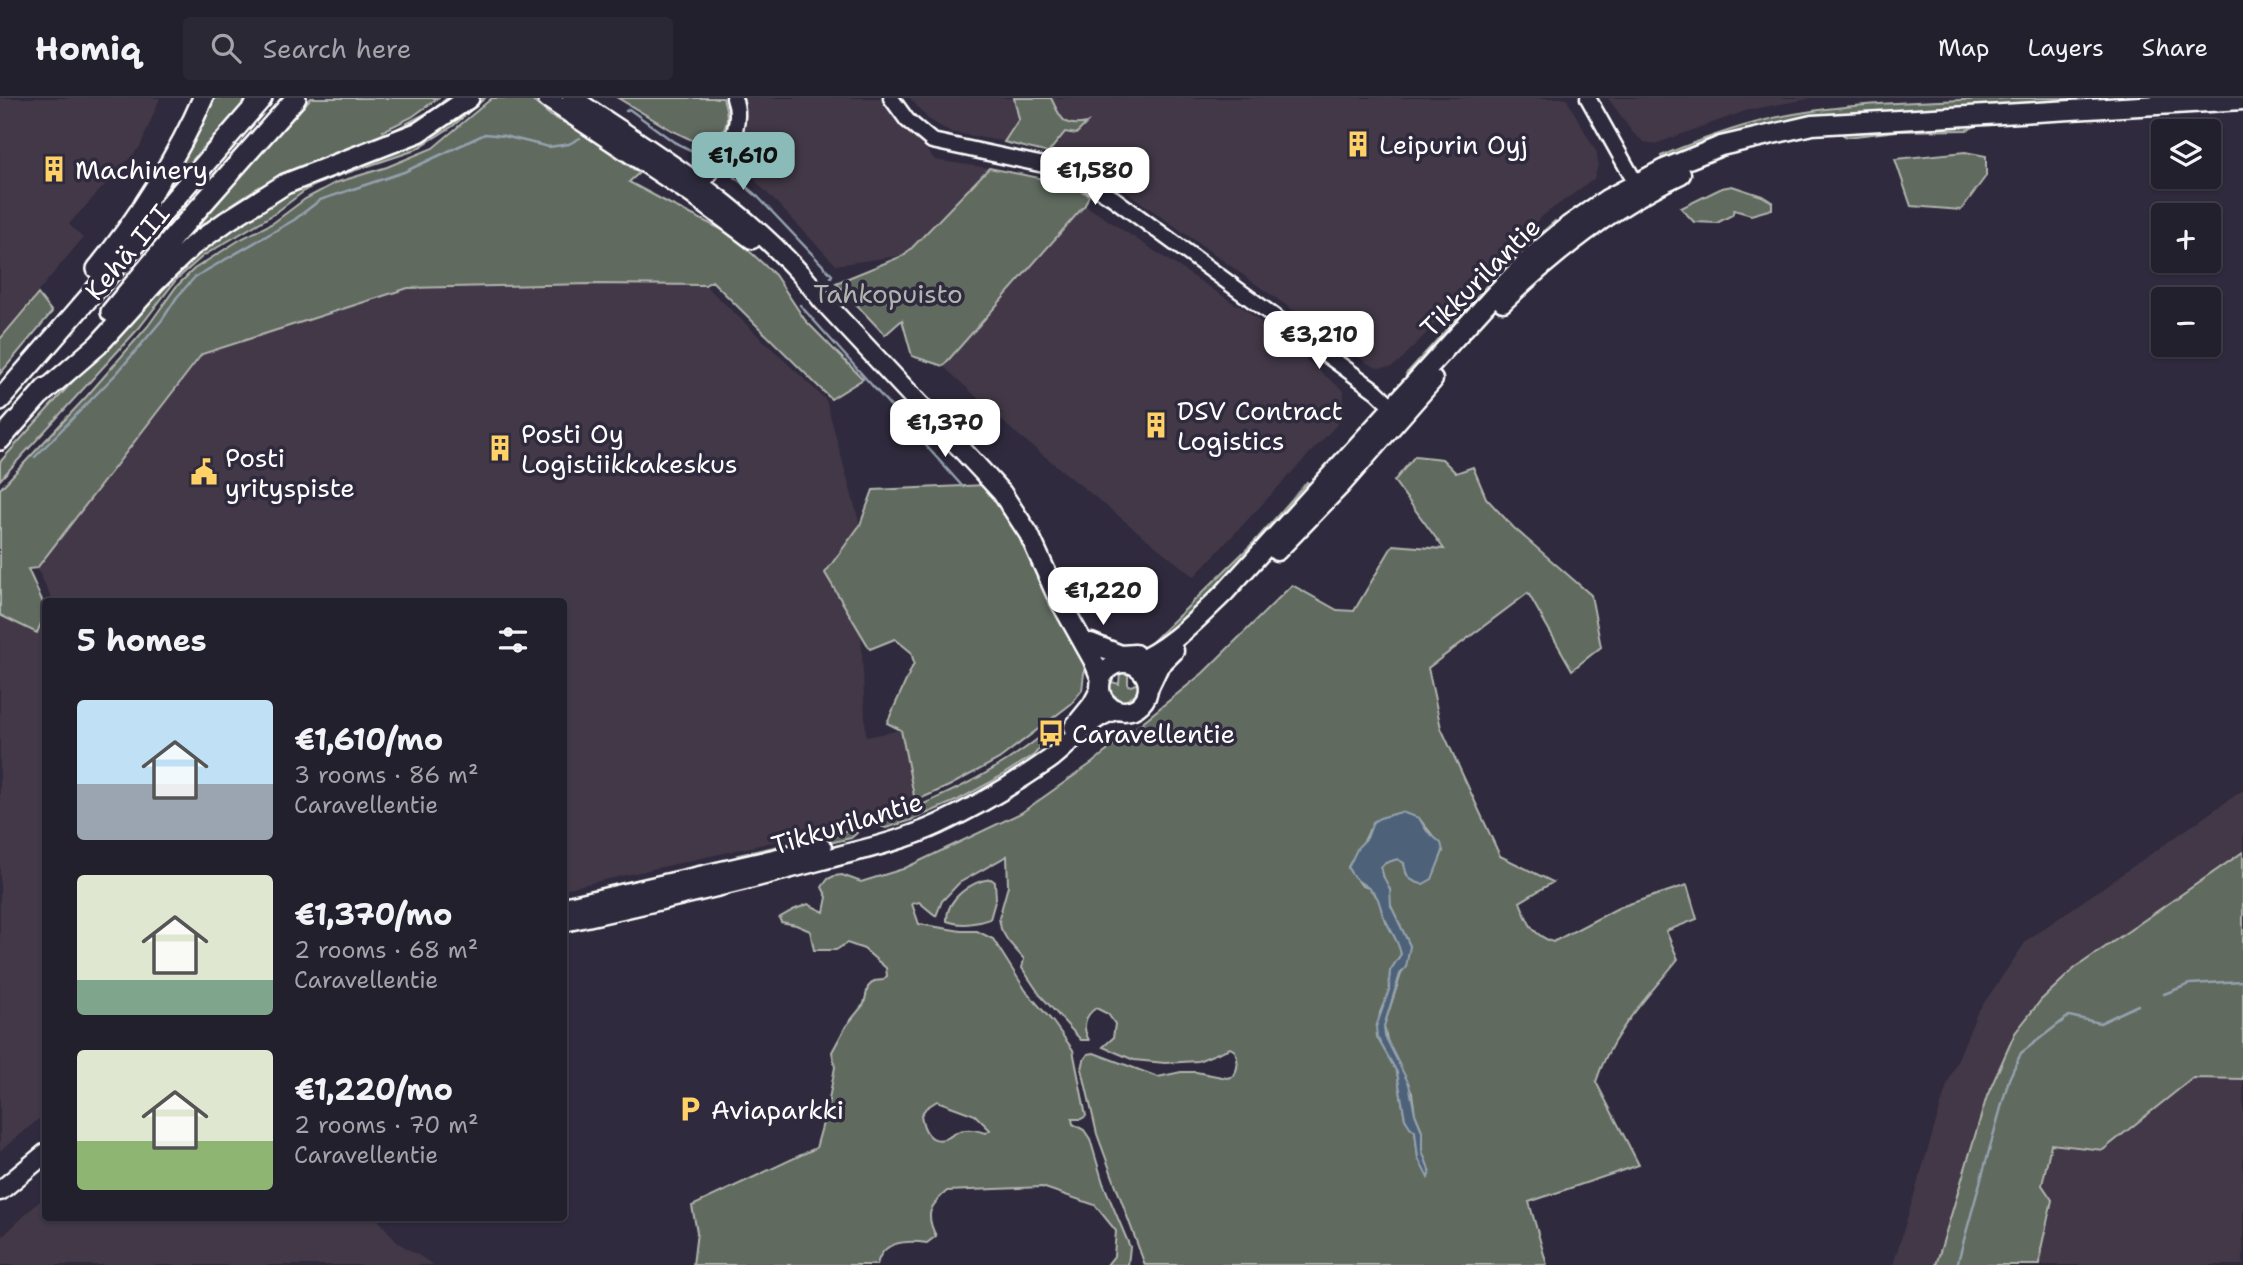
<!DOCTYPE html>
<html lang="en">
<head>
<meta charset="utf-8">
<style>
	body { margin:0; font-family:"Shantell Sans",sans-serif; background:#2b2836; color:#f1f3f6; height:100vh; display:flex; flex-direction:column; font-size:26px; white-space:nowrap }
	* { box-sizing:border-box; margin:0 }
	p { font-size:23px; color:#a3a3aa }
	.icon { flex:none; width:38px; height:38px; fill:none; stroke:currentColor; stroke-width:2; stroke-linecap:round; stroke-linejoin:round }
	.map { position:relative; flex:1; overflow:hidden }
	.panel { position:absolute; left:42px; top:500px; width:525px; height:623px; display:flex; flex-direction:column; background:#23202e; border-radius:7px; box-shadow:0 2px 5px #0004,0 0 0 2px #403e4a }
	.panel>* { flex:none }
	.buttons { position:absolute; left:2151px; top:21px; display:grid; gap:14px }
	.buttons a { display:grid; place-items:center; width:70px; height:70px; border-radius:7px; background:#23202e; box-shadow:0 2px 5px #0004,0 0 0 2px #403e4a; font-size:35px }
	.price { position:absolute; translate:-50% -60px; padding:0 16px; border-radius:14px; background:#fff; color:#222; font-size:23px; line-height:46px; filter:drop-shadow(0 2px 4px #0008) }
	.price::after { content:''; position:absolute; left:50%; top:42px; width:21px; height:16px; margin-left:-10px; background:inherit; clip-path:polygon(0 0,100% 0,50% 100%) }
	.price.selected { background:#8bbbb9; color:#111 }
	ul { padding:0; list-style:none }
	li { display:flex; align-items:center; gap:21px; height:175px; padding:0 35px }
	li span { display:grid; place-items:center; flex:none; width:196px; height:140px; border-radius:7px; color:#555 }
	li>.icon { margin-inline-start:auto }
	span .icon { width:84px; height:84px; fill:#fffc; stroke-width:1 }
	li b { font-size:30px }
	h2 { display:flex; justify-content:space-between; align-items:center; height:84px; padding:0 35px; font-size:30px }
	header { display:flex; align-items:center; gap:42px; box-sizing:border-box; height:98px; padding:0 35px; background:#23202e; border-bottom:2px solid #403e4a }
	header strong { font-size:33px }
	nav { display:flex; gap:38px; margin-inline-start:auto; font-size:24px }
	.search { width:490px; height:63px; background:#2b2836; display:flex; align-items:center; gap:18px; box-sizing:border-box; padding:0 24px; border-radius:7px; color:#a3a3aa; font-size:26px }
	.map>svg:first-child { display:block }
	.built { fill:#423847 }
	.green { fill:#606a5e; stroke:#b0b4ae; stroke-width:2; fill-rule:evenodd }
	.water { fill:#4d6278; stroke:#94a1ae; stroke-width:2 }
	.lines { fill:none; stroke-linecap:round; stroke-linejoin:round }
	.stream { stroke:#94a1ae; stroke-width:2.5 }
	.minor-casing { stroke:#fff; stroke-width:19 }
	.major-casing { stroke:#fff; stroke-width:23 }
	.highway-casing { stroke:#fff; stroke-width:24 }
	.minor { stroke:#2f2a3d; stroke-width:14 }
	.major { stroke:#2f2a3d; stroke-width:18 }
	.highway { stroke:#2f2a3d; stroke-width:19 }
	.labels { text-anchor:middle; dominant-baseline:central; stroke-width:7; stroke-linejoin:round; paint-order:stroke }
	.poi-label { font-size:26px; fill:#fff; stroke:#2f2a3d; text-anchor:start }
	.street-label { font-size:26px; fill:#fff; stroke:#2f2a3d }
	.park-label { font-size:26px; fill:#b0b4ae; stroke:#2f2a3d }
</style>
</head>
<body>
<header>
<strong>Homiq</strong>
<div class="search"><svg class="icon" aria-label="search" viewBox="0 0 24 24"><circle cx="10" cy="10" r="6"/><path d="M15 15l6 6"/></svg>Search here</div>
<nav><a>Map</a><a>Layers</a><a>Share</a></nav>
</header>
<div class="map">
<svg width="2243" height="1167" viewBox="0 0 2243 1167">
	<rect width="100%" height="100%" fill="#2f2a3d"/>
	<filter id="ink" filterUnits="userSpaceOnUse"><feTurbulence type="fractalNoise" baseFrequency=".0143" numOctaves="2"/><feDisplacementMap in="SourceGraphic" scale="14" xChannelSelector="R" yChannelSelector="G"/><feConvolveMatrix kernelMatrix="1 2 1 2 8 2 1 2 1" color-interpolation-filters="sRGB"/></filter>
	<g filter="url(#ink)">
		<path class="built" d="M 0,0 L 160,0 L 140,49 L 69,126 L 83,140 L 0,239 Z
			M 742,0 L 884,0 L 935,62 L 989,70 L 905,157 L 836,167 L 749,76 L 725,63 L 743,17 Z
			M 910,0 L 1566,0 L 1597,55 L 1598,67 L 1594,81 L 1545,116 L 1517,140 L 1400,263 L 1392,269 L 1377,270 L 1367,265 L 1090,68 L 1023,47 L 950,34 L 928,21 Z
			M 1608,0 L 1813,0 L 1748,12 L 1655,46 L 1644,44 L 1633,35 Z
			M 1085,107 L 1235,206 L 1240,207 L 1344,293 L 1343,320 L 1194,479 L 1012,332 L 943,268 Z
			M 590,186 L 705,187 L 826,302 L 860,427 L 825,475 L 861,533 L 866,639 L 901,632 L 915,703 L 871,720 L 835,730 L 564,791 L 564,504 L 51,504 L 52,501 L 37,470 L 202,256 L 408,190 Z
			M 0,517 L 37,535 L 42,525 L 46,527 L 45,1016 L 0,1053 Z
			M 2243,692 L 2243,1167 L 1893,1167 L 1947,987 L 1977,915 L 2027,842 Z
			M 45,1098 L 46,1120 L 377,1120 L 397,1144 L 434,1167 L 0,1167 L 0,1141 Z"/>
		<path class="green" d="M 207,0 L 248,0 L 163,95 Z
			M 311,0 L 438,0 L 412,19 L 383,33 L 385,37 L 434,11 L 447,0 L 459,0 C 409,38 344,51 287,75 C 252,90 222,113 192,136 L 223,98 Z
			M 479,0 L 485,0 L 453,28 L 413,53 L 329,81 L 307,91 L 274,116 L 203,158 L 176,182 L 139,230 L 0,382 L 0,364 L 139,210 L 197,152 L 257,109 L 349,68 L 411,48 L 439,33 Z
			M 492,0 L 529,0 L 551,18 L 573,29 L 639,75 L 629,84 L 672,107 L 731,136 L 775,177 L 805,222 L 863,281 L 831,301 L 712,183 L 705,187 L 590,186 L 408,190 L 202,256 L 37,470 L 28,471 L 45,509 L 45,516 L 37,535 L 0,517 L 0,391 L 87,298 L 148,228 L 176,189 L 194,171 L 241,141 L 273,125 L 305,101 L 335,85 L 387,69 L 433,50 Z
			M 618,0 L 723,0 C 732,28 727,37 698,45 L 671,32 Z
			M 1014,0 L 1051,0 C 1061,20 1062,30 1087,25 L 1076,36 L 1065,34 L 1048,55 L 1004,44 L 1019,21 Z
			M 2009,0 L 2159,0 L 1845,18 L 1665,66 L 1661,58 C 1704,40 1748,24 1794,16 C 1864,3 1937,4 2009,0 Z
			M 1977,26 L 1976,28 L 1967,32 L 1897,33 L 1847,39 L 1843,37 L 1843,33 Z
			M 1965,54 L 1986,58 L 1986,78 L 1961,112 L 1911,108 L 1895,61 Z
			M 989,70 L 1064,85 L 1089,97 L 1085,107 L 943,268 L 912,258 L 902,222 L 885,237 L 836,185 L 905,157 Z
			M 1732,88 L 1762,98 L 1772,104 L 1772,111 L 1751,117 L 1734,112 L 1732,117 L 1717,125 L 1694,124 L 1681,110 L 1722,90 Z
			M 1555,123 L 1558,127 L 1412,282 L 1406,276 L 1509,163 Z
			M 38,196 L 52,214 L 0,276 L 0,241 Z
			M 1415,358 L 1442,361 L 1456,375 L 1473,369 L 1486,400 L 1514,430 L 1591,497 L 1601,549 L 1572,572 L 1528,495 L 1428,570 L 1441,630 L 1500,758 L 1553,784 L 1520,804 C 1528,824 1531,836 1553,844 L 1620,809 L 1687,787 L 1697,821 L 1666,833 L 1678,861 C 1647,900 1611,935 1596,984 L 1639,1067 L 1529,1104 L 1547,1167 L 1145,1167 L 1097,1036 L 1082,971 L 1084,962 L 1088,956 L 1094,955 L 1158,979 L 1181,974 L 1196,974 L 1227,980 L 1234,978 C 1238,969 1239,963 1235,953 L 1230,950 L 1198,963 L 1165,965 L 1134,962 L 1103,949 L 1113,940 L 1115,926 L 1108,916 L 1096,910 C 1084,918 1082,930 1089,942 L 1081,942 L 1040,897 L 1022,870 L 1024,861 L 1008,843 L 1001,831 L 999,820 L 1008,788 L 1007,758 L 959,785 L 942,803 L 936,818 L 919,804 L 912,806 L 919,826 L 961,833 L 977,833 L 993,841 L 1026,893 L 1053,924 L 1073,952 L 1086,1018 L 1081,1021 L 1072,1021 L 1073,1026 L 1084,1032 L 1090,1041 L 1103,1085 L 1130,1149 L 1128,1167 L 1107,1167 L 1114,1158 L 1116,1133 L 1095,1107 L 1042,1089 L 947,1093 C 929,1108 925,1117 936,1138 L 927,1145 C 907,1142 882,1142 877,1167 L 693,1167 L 697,1134 L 692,1108 L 816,1050 L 828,1007 L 835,969 L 832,954 L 846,928 L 864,906 L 868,889 L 874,883 L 883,882 L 887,878 L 886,870 L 864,851 L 847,845 L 836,852 L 814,852 L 810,833 L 796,827 L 781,824 L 779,820 L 793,812 L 808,806 L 824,814 L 827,799 L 822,789 L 828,781 L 834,778 L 842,777 L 861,784 L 903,771 L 1021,715 L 1092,665 L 1203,575 L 1292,487 L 1337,512 L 1354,513 L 1393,447 L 1444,451 L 1394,383 ZM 1419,720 C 1428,733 1436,739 1443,753 L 1432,780 L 1423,786 C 1409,783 1406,779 1404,765 L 1397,761 L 1385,765 L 1381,769 L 1391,808 L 1410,848 L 1384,928 L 1388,946 L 1412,995 L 1415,1016 L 1422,1033 L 1422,1053 L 1430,1074 L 1418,1060 L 1415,1033 L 1405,1021 L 1397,974 L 1377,939 L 1380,915 L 1389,892 L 1390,873 L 1401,856 L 1399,847 L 1383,818 L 1379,801 L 1369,790 L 1362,788 L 1348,769 C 1353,760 1367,741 1369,732 ZM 937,1003 L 975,1017 L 990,1032 L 986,1035 C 976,1032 967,1030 957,1034 C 953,1036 950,1039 947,1040 C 930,1047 923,1031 921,1017 L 926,1010 Z
			M 1307,384 L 1314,390 L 1208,506 L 1155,546 L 1153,543 L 1256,442 Z
			M 986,387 L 1007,412 L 1086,559 L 1082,592 L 1071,606 L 999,661 L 949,688 L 915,703 L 901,632 L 887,625 L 914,565 L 911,554 L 895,541 L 870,551 L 825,475 L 860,427 L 873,392 Z
			M 1121,571 L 1131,573 L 1128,576 L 1128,587 L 1131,588 L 1141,584 C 1142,593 1128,602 1121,606 L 1117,605 L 1117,600 L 1107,591 L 1108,583 L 1119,586 L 1120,574 L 1118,572 Z
			M 1044,636 L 1048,640 L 1034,657 L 991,684 L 958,702 L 909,723 L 886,730 L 875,726 C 936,702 993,677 1044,636 Z
			M 858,730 L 857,735 L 851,740 L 808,750 L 742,759 L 738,757 Z
			M 2243,754 L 2243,981 L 2193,980 L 2103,1052 L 2051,1046 L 2042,1087 L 2052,1102 L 2041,1151 L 2040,1167 L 1936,1167 L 1987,998 L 2015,935 L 2041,902 L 2075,870 Z
			M 991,781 L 995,784 L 996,800 L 990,821 C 977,826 960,828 947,823 C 946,801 971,783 991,781 Z"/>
		<path class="water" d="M 1401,714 L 1419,720 L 1427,733 L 1441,745 L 1443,753 L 1432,781 L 1423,786 C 1409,783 1406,779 1404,765 L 1397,761 L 1385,765 L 1381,769 L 1382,776 L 1390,791 L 1391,808 L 1410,848 L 1406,869 L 1400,876 L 1384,928 L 1385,938 L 1409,986 L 1415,1016 L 1422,1033 L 1422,1053 L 1430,1074 L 1428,1080 L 1418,1060 L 1415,1033 L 1410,1029 L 1405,1021 L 1397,974 L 1377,939 L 1376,929 L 1389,892 L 1390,873 L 1401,856 C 1398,842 1391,833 1385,821 C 1379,810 1381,800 1371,792 C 1362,785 1353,781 1348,770 L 1358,749 L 1367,740 L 1373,724 L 1380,720 Z"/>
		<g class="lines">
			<path class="stream" d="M 626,13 L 629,11 L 674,44 L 703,58 L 708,55 L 713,46 L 715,46
				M 733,58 L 734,60 L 727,71 L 730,75 L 758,99 L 832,177 L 831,179
				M 800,207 L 963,389
				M 35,359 L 117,275 L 162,222 L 177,199 L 195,179 L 294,122 L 320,102 L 404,74 L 485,36 L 504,38 L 549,49 L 569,46 L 580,40
				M 2164,896 L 2190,886 L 2243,883
				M 1957,1167 L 2009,981 L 2021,955 L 2069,918 L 2100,925 L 2138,907"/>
			<g class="minor-casing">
				<path id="minor" d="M 891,0 L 907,22 L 932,43 L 1044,67 L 1075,77 L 1113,100 L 1376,293 L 1400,316
					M 1588,0 L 1640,93
					M 695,94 C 716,68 747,35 734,0"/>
			</g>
			<g class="major-casing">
				<path id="major" d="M 547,0 L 693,97 L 752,141
					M 572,0 C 662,61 756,115 823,203 L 982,373 L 1002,395 L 1029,436 L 1056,496 L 1093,562 L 1101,581
					M 1503,204 C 1556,153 1614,107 1681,76
					M 1277,453 L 1341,387 L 1433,282
					M 1091,545 L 1121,557 L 1135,556
					M1100 589a24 24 0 1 1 48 0a24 24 0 1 1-48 0Z
					M 1132,566 C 1170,551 1196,522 1225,494 L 1496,195 L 1532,158 L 1568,128 L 1607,101 L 1664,71 L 1721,48 L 1812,27 L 2243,2
					M 1149,589 L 1159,568 L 1174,553
					M 1074,629 L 1092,607 L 1100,592
					M 564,809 L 822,750
					M 564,824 C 650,805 737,785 822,762 C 861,752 903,743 939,726 C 978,708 1014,686 1049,662 C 1072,646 1089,618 1117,612
					M 0,1093 L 46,1055"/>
			</g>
			<g class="highway-casing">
				<path id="highway" d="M 97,171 C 136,124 179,56 203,0
					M 111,214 L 175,137 L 296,0
					M 39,298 L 98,247 L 155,184 L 192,148 L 227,123 L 285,86 L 419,34 L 469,0
					M 0,302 L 262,0
					M 0,342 L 46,290"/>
			</g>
			<use href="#minor" class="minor"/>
			<use href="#major" class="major"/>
			<use href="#highway" class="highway"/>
		</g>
	</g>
	<defs>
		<g id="building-bare" transform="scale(2.1)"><path d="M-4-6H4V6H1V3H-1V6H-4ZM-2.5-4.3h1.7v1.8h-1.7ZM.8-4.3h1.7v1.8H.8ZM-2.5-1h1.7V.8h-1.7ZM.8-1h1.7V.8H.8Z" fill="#ffd166" stroke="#2f2a3d" stroke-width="2.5" paint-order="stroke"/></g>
		<g id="civic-bare" transform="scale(2.1)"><path d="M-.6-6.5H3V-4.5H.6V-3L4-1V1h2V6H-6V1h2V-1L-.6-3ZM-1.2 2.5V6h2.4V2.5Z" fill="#ffd166" stroke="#2f2a3d" stroke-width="2.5" paint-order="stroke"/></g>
		<g id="bus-bare" transform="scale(2.1)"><path d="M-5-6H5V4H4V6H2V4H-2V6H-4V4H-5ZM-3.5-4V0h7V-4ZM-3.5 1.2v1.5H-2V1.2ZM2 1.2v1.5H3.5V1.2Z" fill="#ffd166" stroke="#2f2a3d" stroke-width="2.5" paint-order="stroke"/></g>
		<g id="parking-bare" transform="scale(2.1)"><path d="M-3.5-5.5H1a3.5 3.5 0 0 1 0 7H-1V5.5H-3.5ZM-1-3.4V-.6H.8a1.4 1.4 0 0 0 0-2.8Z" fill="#ffd166" stroke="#2f2a3d" stroke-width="2.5" paint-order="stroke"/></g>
	</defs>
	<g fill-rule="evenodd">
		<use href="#building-bare" x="1358" y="46"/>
		<use href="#building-bare" x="54" y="71"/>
		<use href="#building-bare" x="1156" y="327"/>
		<use href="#building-bare" x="500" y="350"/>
		<use href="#civic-bare" x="204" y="374"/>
		<use href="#bus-bare" x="1051" y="635"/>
		<use href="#parking-bare" x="690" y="1011"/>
	</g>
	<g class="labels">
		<g class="poi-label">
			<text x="1379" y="46">Leipurin Oyj</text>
			<text x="75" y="71">Machinery</text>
			<text x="1177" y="312">DSV Contract<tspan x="1177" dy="30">Logistics</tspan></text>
			<text x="521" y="335">Posti Oy<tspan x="521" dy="30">Logistiikkakeskus</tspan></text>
			<text x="225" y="359">Posti<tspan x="225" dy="30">yrityspiste</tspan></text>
			<text x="1072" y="635">Caravellentie</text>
			<text x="711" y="1011">Aviaparkki</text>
		</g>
		<g class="street-label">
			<text transform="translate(127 154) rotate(-50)">Kehä III</text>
			<text transform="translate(1480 179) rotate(-45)">Tikkurilantie</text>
			<text transform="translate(847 725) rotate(-17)">Tikkurilantie</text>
		</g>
		<g class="park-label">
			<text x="888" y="195">Tahkopuisto</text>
		</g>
	</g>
</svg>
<div class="buttons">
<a><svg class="icon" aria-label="layers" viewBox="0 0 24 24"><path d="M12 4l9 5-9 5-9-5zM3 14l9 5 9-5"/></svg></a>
<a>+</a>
<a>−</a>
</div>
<b class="price selected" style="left:743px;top:94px">€1,610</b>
<b class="price" style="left:1095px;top:109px">€1,580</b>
<b class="price" style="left:1319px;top:273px">€3,210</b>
<b class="price" style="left:945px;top:361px">€1,370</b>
<b class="price" style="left:1103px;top:529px">€1,220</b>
<section class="panel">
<h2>5 homes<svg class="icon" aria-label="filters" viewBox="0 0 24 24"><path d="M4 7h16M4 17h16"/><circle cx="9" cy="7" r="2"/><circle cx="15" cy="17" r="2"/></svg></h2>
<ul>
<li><span style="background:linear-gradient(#bfe0f5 60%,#9aa5b1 0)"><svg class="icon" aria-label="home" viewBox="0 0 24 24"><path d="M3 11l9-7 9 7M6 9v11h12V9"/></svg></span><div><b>€1,610/mo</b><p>3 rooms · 86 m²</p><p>Caravellentie</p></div></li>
<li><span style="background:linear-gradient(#dfe7d0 75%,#7fa58c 0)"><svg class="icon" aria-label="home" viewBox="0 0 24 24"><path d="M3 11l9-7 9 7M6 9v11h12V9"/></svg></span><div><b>€1,370/mo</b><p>2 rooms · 68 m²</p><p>Caravellentie</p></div></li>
<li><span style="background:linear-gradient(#dfe7d0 65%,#8fb573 0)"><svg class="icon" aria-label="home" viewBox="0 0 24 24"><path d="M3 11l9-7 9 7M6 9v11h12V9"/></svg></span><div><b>€1,220/mo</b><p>2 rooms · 70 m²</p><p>Caravellentie</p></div></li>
</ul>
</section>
</div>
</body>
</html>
